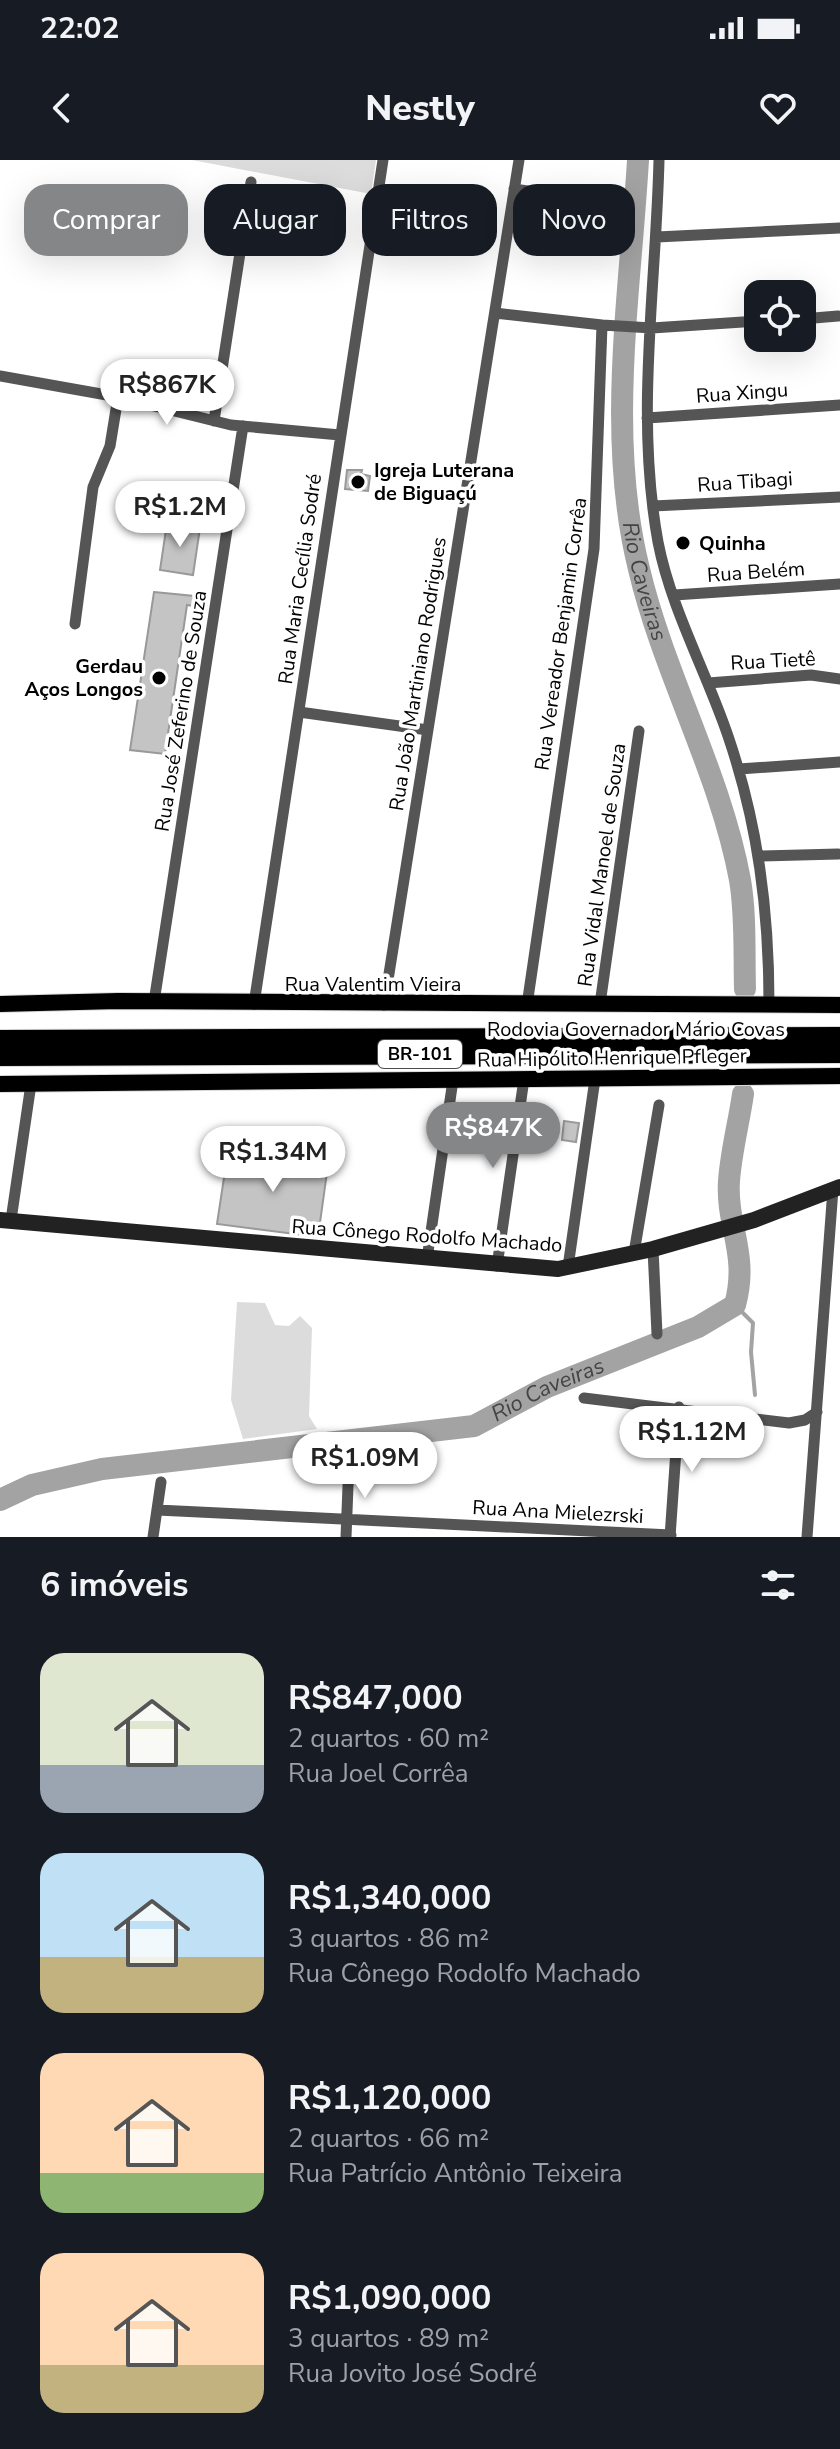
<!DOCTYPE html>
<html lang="pt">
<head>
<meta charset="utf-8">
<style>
	body { margin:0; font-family:"Nunito Sans",sans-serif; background:#242831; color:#f1f3f6; height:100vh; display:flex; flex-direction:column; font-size:30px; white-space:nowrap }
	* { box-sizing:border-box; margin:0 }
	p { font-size:26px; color:#9ea1a6 }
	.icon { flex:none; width:44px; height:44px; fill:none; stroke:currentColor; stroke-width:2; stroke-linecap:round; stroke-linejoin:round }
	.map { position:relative; height:1377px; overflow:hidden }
	.drawer { display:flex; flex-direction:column; background:#171b24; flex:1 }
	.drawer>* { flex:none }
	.guide { position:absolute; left:24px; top:24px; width:792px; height:72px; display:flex; gap:16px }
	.fabs { position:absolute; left:744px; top:120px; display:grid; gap:16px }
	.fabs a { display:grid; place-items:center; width:72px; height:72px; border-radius:16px; background:#171b24; box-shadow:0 8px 32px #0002; font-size:40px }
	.price { position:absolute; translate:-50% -68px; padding:0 18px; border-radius:28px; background:#fff; color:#222; font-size:26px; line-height:52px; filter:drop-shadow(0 2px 4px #0008) }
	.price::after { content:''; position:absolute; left:50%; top:48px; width:24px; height:18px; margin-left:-12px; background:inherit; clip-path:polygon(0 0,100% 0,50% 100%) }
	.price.selected { background:#858687; color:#fff }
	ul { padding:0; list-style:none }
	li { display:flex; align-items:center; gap:24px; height:200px; padding:0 40px }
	li span { display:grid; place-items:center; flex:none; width:224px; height:160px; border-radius:24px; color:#555 }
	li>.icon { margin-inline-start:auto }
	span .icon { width:96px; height:96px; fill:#fffc; stroke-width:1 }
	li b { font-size:34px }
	h2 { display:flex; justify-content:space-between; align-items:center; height:96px; padding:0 40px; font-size:34px }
	.tag { padding:0 28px; border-radius:24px; background:#171b24; box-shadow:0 8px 32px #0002; font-size:28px; line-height:72px }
	.tag.selected { background:#858687; color:#fff }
	.status { display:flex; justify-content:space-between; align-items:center; height:56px; padding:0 40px; background:#171b24; direction:ltr }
	.status svg { height:22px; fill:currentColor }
	header { display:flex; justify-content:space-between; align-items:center; height:104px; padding:0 40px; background:#171b24; font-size:36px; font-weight:800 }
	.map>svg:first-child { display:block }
	.green { fill:#dcdcdc }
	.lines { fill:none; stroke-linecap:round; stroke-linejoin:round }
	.stream { stroke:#a3a3a3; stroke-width:4 }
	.river { stroke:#a3a3a3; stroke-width:22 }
	.building { fill:#c4c4c4; stroke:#999; stroke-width:2 }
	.primary-casing { stroke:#dbdbdb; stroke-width:18 }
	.motorway-casing { stroke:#dbdbdb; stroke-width:22 }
	.minor { stroke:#555; stroke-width:11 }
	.secondary { stroke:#222; stroke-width:16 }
	.primary { stroke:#000; stroke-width:16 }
	.motorway { stroke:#000; stroke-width:20 }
	.poi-dot { fill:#000; stroke:#fff; stroke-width:3 }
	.labels { text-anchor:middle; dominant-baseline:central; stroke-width:7; stroke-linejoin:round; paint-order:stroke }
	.shield { fill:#fff; stroke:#4c4c4c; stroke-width:2 }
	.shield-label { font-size:18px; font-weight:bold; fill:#000 }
	.street-label { font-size:20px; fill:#000; stroke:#fff }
	.poi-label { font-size:20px; font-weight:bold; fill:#000; stroke:#fff; text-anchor:start }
	.water-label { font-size:22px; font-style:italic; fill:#444; stroke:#fff }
</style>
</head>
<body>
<div class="status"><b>22:02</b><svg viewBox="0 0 49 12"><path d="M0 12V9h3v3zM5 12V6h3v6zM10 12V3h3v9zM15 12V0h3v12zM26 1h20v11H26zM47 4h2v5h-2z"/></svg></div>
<header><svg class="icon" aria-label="back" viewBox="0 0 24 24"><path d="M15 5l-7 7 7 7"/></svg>Nestly<svg class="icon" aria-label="heart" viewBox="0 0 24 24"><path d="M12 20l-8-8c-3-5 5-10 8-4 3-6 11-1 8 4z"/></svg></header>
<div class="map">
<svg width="840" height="1377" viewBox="0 0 840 1377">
	<rect width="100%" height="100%" fill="#fff"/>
	<path class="green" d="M 192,0 L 376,0 L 371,34 Z
		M 237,1142 L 265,1143 L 275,1165 L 289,1166 L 300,1156 L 312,1168 L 309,1256 L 317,1269 L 243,1279 L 231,1240 Z"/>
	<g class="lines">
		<path class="stream" d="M 735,1145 L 753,1163 L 751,1192 L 755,1235"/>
		<g class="river">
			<path id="s1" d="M 638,0 C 630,135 606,277 639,409 C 664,515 720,612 740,720 C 746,755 744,793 745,829"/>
			<path id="s2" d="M 0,1340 L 32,1325 L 102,1309 L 474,1266 L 547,1227 L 698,1167 L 735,1145 C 749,1094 726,1066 729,1021 C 731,992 739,962 743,934"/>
		</g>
	</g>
	<path class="building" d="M 347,310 L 362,310 L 361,314 L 370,316 L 368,331 L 345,329 Z
		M 167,363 L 200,368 L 193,415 L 160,410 Z
		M 154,432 L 194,436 L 193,446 L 187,445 L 165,594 L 130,590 Z
		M 564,961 L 579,963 L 576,982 L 562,980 Z
		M 228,991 L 328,1005 L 318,1077 L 217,1064 Z"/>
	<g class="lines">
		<g class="primary-casing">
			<path id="primary" d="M 0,844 L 118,841 L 840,845
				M 0,924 L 840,916"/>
		</g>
		<g class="motorway-casing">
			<path id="motorway" d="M 0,880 L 840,877
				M 0,896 L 840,893"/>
		</g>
		<path class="minor" d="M 659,0 C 656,127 635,256 658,382 C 671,449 706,511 728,576 C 758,664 769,751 769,844
			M 514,29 L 607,43
			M 657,77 L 840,68
			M 495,153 L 602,165 L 594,389 L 527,845
			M 802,159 L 838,156
			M 602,165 L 652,168 L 758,161
			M 0,216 L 118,237 L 231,265 L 340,275
			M 647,258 L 840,245
			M 214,261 L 251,22
			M 653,346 L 840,337
			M 674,435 L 840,424
			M 75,464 L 93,327 L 110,286 L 118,237
			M 708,523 L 811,515 L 840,519
			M 299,552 L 428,570
			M 739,609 L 840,602
			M 759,696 L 838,694
			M 154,842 L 243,266
			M 254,844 L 383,0
			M 600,844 L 639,571
			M 384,845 L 519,0
			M 11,1060 L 31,924
			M 653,1089 L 657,1174
			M 634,1093 L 659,945
			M 427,1099 L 453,920
			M 497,1106 L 524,919
			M 568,1107 L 595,919
			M 584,1238 L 789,1263 L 805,1260 L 817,1252
			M 157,1350 L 671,1375
			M 153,1377 L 161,1322
			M 346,1377 L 349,1301
			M 670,1377 L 679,1247
			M 807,1377 L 833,1029"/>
		<path class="secondary" d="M 0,1060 L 558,1109 L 653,1089 L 754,1060 L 840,1027"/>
		<use href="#primary" class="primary"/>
		<use href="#motorway" class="motorway"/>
	</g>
	<g class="poi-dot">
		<circle cx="358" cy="322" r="8"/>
		<circle cx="683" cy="383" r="8"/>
		<circle cx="159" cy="518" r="8"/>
	</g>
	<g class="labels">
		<rect class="shield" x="378" y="880" width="84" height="28" rx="6"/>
		<g class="shield-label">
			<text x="420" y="894">BR-101</text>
		</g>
		<g class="street-label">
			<text transform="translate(742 233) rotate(-4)">Rua Xingu</text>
			<text transform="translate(745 322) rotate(-4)">Rua Tibagi</text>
			<text transform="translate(756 412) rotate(-4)">Rua Belém</text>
			<text transform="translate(300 419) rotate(-82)">Rua Maria Cecília Sodré</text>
			<text transform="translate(561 474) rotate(-82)">Rua Vereador Benjamin Corrêa</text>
			<text transform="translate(773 501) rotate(-3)">Rua Tietê</text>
			<text transform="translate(418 514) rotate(-81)">Rua João Martiniano Rodrigues</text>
			<text transform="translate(181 551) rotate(-81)">Rua José Zeferino de Souza</text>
			<text transform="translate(602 705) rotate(-82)">Rua Vidal Manoel de Souza</text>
			<text x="373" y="824">Rua Valentim Vieira</text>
			<text x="636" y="869">Rodovia Governador Mário Covas</text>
			<text transform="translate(612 898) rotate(-1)">Rua Hipólito Henrique Pfleger</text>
			<text transform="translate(427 1076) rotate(4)">Rua Cônego Rodolfo Machado</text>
			<text transform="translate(558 1352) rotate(3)">Rua Ana Mielezrski</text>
		</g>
		<g class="poi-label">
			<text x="374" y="310">Igreja Luterana<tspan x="374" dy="23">de Biguaçú</tspan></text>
			<text x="699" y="383">Quinha</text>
			<text x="143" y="506" text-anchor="end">Gerdau<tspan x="143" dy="23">Aços Longos</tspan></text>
		</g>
		<g class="water-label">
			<text stroke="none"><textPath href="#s1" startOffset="424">Rio Caveiras</textPath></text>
			<text stroke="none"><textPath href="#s2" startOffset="564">Rio Caveiras</textPath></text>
		</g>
	</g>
</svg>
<div class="fabs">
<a><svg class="icon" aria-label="locate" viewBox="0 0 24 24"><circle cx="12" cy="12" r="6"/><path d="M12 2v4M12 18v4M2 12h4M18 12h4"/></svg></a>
</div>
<b class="price" style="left:167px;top:267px">R$867K</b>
<b class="price" style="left:180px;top:389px">R$1.2M</b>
<b class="price selected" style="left:493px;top:1010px">R$847K</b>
<b class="price" style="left:273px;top:1034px">R$1.34M</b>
<b class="price" style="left:692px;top:1314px">R$1.12M</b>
<b class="price" style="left:365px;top:1340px">R$1.09M</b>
<div class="guide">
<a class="tag selected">Comprar</a>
<a class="tag">Alugar</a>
<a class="tag">Filtros</a>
<a class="tag">Novo</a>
</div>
</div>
<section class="drawer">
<h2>6 imóveis<svg class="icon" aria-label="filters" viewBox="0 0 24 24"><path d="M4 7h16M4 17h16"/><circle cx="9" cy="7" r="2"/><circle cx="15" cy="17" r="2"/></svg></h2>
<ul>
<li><span style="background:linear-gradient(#dfe7d0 70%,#9aa5b1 0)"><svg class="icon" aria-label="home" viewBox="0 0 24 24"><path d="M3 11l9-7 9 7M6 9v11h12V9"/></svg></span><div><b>R$847,000</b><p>2 quartos · 60 m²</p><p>Rua Joel Corrêa</p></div></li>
<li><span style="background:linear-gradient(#bfe0f5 65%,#c2b280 0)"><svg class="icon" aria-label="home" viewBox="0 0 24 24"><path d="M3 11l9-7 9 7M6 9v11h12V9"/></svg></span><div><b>R$1,340,000</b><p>3 quartos · 86 m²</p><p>Rua Cônego Rodolfo Machado</p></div></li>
<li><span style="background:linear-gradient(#ffd9b3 75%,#8fb573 0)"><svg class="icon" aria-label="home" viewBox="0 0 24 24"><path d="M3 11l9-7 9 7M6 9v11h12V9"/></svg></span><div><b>R$1,120,000</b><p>2 quartos · 66 m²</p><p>Rua Patrício Antônio Teixeira</p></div></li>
<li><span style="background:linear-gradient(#ffd9b3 70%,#c2b280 0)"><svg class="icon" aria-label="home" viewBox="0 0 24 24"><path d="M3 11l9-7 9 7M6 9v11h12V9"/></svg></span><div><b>R$1,090,000</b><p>3 quartos · 89 m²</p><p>Rua Jovito José Sodré</p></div></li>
</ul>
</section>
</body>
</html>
